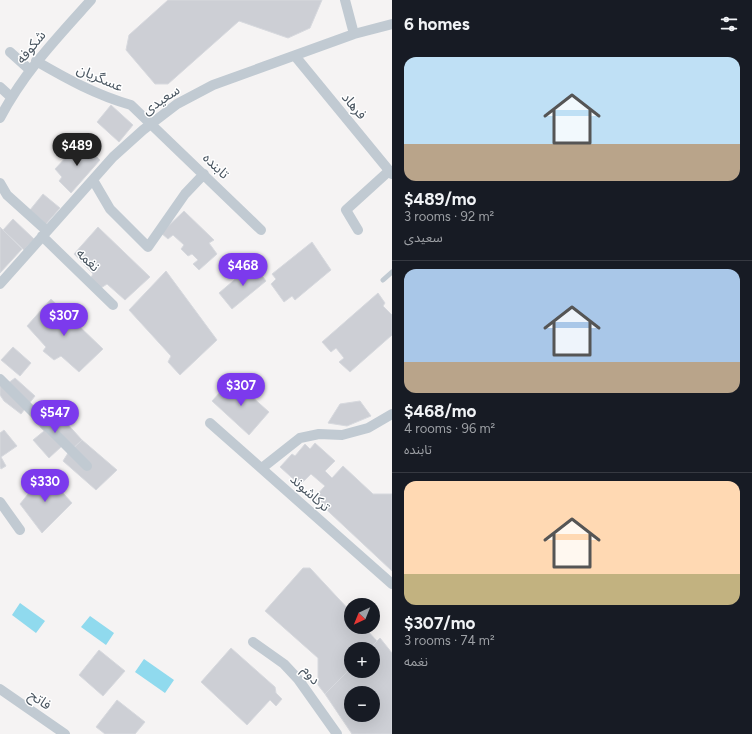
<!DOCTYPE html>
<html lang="en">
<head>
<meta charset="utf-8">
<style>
	body { margin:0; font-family:Figtree,"Noto Sans Arabic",sans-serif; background:#242831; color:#f1f3f6; height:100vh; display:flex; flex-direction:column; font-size:15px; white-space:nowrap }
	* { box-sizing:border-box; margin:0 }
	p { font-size:13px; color:#9ea1a6 }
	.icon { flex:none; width:22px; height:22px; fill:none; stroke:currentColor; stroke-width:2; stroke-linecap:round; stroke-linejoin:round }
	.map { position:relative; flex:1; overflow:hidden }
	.details { display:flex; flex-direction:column; background:#171b24; width:360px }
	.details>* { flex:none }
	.needle { width:26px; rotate:223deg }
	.buttons { position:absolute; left:344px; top:598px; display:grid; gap:8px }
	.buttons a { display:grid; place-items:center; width:36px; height:36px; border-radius:50%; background:#171b24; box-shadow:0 4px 16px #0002; font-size:20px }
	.price { position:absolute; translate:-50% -34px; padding:0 9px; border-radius:14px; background:#7c3aed; color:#fff; font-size:13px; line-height:26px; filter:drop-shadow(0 1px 2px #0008) }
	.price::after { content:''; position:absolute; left:50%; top:24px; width:12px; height:9px; margin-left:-6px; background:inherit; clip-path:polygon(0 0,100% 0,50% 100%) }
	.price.current { background:#222; color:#fff }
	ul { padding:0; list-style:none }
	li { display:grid; align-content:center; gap:8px; height:212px; padding:0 12px }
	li+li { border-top:1px solid #363941 }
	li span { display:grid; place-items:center; height:124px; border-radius:12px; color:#555 }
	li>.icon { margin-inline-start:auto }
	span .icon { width:72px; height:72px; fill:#fffc; stroke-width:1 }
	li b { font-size:17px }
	h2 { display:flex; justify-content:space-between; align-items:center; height:48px; padding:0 12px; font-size:17px }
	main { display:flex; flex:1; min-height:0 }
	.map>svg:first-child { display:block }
	.water { fill:#90daee }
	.building { fill:#cdcfd5; stroke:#d7d9de; fill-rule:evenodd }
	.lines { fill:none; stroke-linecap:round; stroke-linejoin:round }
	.service { stroke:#c1cad2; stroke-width:5 }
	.minor { stroke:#c1cad2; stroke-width:10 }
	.labels { text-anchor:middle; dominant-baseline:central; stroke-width:3; stroke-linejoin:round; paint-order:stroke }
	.street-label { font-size:14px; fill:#4a5661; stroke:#fff }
</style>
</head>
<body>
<main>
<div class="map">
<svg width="392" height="734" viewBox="0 0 392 734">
	<rect width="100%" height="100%" fill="#f5f3f3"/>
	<path class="water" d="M 20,603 L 45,621 L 36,633 L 12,615 Z
		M 90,616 L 114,633 L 106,645 L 81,627 Z
		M 144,659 L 174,680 L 165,693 L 135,672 Z"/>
	<path class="building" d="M 168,0 L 322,0 L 310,28 L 288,38 L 239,21 L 168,84 L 155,84 L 126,50 L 129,35 Z
		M 111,105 L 133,125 L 119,142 L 97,122 Z
		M 81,141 L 100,160 L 71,193 L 59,181 L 62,177 L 55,169 Z
		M 43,194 L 60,208 L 46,224 L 30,210 Z
		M 184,211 L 214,240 L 209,243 L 217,254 L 199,270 L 193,264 L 198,260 L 192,254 L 188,256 L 181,249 L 184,245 L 173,235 L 168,239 L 161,233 Z
		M 13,219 L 34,239 L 24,250 L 3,230 Z
		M 0,227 L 22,249 L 0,273 Z
		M 98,227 L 150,277 L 125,300 L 107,284 L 101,288 L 90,279 L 93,274 L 74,254 Z
		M 312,242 L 331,270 L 295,300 L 292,296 L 284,302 L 271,284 L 276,279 L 272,274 Z
		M 253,264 L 266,281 L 232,309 L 219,293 Z
		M 166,271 L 217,340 L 180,375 L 168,362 L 171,356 L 129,310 Z
		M 378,293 L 385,303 L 383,306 L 392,315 L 392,335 L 350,372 L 339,362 L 344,358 L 336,348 L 331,352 L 322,342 Z
		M 51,299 L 103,349 L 79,372 L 61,356 L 54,360 L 43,351 L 46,347 L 27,326 Z
		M 13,347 L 31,363 L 20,376 L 1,360 Z
		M 15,378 L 35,396 L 21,414 L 4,401 L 0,395 L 0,380 L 7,384 Z
		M 232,379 L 269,412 L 249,435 L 212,401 Z
		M 360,401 L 371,416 L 347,426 L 328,423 L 340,404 Z
		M 52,407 L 82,440 L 68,453 L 62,446 L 49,458 L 33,440 L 44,431 L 35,422 Z
		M 4,430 L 17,446 L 1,457 L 6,466 L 1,469 L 0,467 L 0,433 Z
		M 82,440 L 117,470 L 96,490 L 63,461 L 68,453 Z
		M 315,443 L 335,461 L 325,471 L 332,478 L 343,466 L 373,494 L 392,494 L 392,571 L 314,498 L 325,486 L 311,474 L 300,485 L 280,467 L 292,454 L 295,456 L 305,444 L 310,449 Z
		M 45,473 L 72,503 L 42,533 L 20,504 Z
		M 303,568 L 310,568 L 351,612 L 351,627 L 364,627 L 377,641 L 369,649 L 351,649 L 351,668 L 325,694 L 318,685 L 318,658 L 265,611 Z
		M 380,638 L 392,653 L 392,734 L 352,734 L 325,694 L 351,668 L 351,671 L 373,671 L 373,649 L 369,649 ZM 351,693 L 373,693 L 373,715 L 351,715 Z
		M 231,648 L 275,687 L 276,693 L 282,699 L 276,706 L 270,700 L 247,725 L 201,682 Z
		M 99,650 L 125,671 L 103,696 L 79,675 Z
		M 117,700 L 145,722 L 135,734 L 105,734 L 96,727 Z"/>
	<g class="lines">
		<path class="service" d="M 383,280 L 392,272"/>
		<path class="minor" d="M 345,0 L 354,34
			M 10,52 L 30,70
			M 295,56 L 392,174
			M 36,61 C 67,79 96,95 131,105 L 261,230
			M 0,87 L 11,97
			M 0,118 C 24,72 57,38 91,0
			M 93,180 L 110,209 L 148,247 L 185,194 L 204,174
			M 0,183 L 7,195 L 47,231
			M 358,230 L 346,210 L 389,171
			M 42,236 L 113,305
			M 0,284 L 113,157 L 143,130 L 177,104 L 213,85 L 354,34 L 392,24
			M 0,379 L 87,466
			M 210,423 L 392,584
			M 262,468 L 300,438 L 319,434 L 342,435 L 368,428 L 392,414
			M 0,502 L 20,530
			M 253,642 L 284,664 L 298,679 L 337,734
			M 0,689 L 65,734"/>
	</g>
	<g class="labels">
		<g class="street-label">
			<text transform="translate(31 47) rotate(-51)">شکوفه</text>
			<text transform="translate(100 78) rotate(23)">عسگریان</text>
			<text transform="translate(161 100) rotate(-34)">سعیدی</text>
			<text transform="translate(354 106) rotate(50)">فرهاد</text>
			<text transform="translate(216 166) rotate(44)">تابنده</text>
			<text transform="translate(88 260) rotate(44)">نغمه</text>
			<text transform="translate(310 493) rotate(42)">ترکاشوند</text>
			<text transform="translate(311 675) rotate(52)">دوم</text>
			<text transform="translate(40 700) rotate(35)">فاتح</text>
		</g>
	</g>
</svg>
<div class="buttons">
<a><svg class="needle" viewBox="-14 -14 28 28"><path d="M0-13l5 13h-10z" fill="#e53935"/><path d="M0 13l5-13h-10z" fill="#9ea1a6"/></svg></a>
<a>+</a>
<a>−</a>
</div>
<b class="price current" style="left:77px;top:167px">$489</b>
<b class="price" style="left:243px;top:287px">$468</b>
<b class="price" style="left:64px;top:337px">$307</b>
<b class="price" style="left:241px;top:407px">$307</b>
<b class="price" style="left:55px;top:434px">$547</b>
<b class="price" style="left:45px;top:503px">$330</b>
</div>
<section class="details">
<h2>6 homes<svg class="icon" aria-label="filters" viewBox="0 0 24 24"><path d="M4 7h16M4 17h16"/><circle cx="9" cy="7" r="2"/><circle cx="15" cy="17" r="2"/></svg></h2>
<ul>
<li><span style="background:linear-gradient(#bfe0f5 70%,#b9a48a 0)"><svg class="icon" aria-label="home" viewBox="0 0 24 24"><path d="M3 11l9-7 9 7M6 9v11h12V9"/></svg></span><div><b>$489/mo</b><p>3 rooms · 92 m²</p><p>سعیدی</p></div></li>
<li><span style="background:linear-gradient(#a9c7e8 75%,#b9a48a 0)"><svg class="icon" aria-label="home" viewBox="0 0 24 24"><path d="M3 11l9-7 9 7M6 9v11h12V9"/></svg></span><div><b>$468/mo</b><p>4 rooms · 96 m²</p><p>تابنده</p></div></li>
<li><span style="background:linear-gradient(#ffd9b3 75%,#c2b280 0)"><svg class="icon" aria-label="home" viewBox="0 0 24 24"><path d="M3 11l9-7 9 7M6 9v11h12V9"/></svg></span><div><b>$307/mo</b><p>3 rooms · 74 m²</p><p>نغمه</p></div></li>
</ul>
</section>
</main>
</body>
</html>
